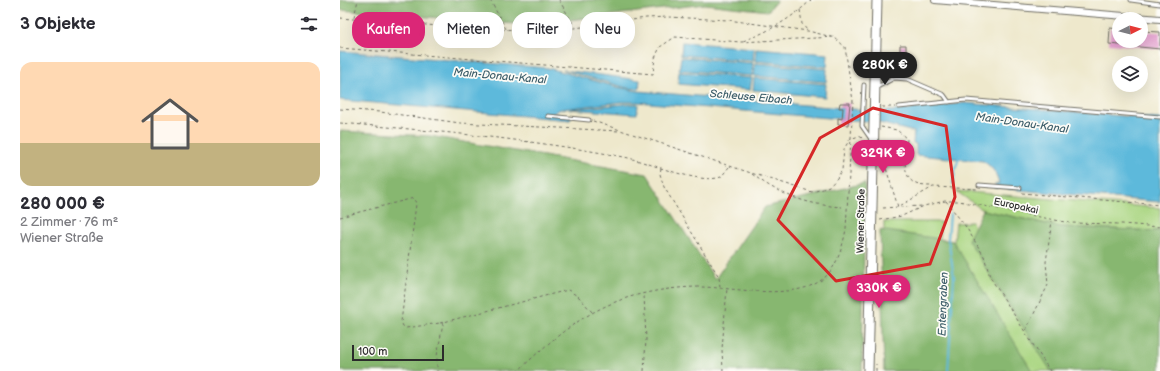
<!DOCTYPE html>
<html lang="de">
<head>
<meta charset="utf-8">
<style>
	body { margin:0; font-family:"Balsamiq Sans",sans-serif; background:#f2f2f3; color:#2b2b33; height:100vh; display:flex; flex-direction:column; font-size:15px; white-space:nowrap }
	* { box-sizing:border-box; margin:0 }
	p { font-size:13px; color:#7c7c81 }
	.icon { flex:none; width:22px; height:22px; fill:none; stroke:currentColor; stroke-width:2; stroke-linecap:round; stroke-linejoin:round }
	.map { position:relative; flex:1; overflow:hidden }
	.drawer { display:flex; flex-direction:column; background:#fff; width:340px }
	.drawer>* { flex:none }
	.hud { position:absolute; left:12px; top:12px; width:380px; height:36px; display:flex; gap:8px }
	.needle { width:26px; rotate:84deg }
	.fabs { position:absolute; left:772px; top:12px; display:grid; gap:8px }
	.fabs a { display:grid; place-items:center; width:36px; height:36px; border-radius:50%; background:#fff; box-shadow:0 4px 16px #0002; font-size:20px }
	.scale { position:absolute; left:12px; bottom:10px; width:92px; box-sizing:border-box; padding-left:4px; border:2px solid #2b2b2b; border-top:0; font-size:11px; line-height:14px; white-space:nowrap; color:#2b2b2b; -webkit-text-stroke:3px #fdfcf7; paint-order:stroke }
	.price { position:absolute; translate:-50% -34px; padding:0 9px; border-radius:14px; background:#db2777; color:#fff; font-size:13px; line-height:26px; filter:drop-shadow(0 1px 2px #0008) }
	.price::after { content:''; position:absolute; left:50%; top:24px; width:12px; height:9px; margin-left:-6px; background:inherit; clip-path:polygon(0 0,100% 0,50% 100%) }
	.price.active { background:#222; color:#fff }
	ul { padding:0; list-style:none }
	li { display:grid; align-content:center; gap:8px; height:212px; padding:0 20px }
	li+li { border-top:1px solid #e1e1e2 }
	li span { display:grid; place-items:center; height:124px; border-radius:12px; color:#555 }
	li>.icon { margin-inline-start:auto }
	span .icon { width:72px; height:72px; fill:#fffc; stroke-width:1 }
	li b { font-size:17px }
	h2 { display:flex; justify-content:space-between; align-items:center; height:48px; padding:0 20px; font-size:17px }
	.chip { padding:0 14px; border-radius:16px; background:#fff; box-shadow:0 4px 16px #0002; font-size:14px; line-height:36px }
	.chip.active { background:#db2777; color:#fff }
	main { display:flex; flex:1; min-height:0 }
	.map>svg:first-child { display:block }
	.green { fill:#aad682; stroke:#6a8056 }
	.forest { fill:#87b770; stroke:#59714e }
	.water { fill:#5db9db; stroke:#447283 }
	.lines { fill:none; stroke-linecap:round; stroke-linejoin:round }
	.stream { stroke:#5db9db; stroke-width:2 }
	.building { fill:#e49bce }
	.lane-casing { stroke:#6f6d63; stroke-width:5 }
	.street-casing { stroke:#6f6d63; stroke-width:8 }
	.secondary-casing { stroke:#6f6d63; stroke-width:11 }
	.path { stroke:#6f6d63; stroke-width:1; stroke-dasharray:3 3; stroke-linecap:butt }
	.lane { stroke:#fff; stroke-width:3 }
	.street { stroke:#fff; stroke-width:6 }
	.secondary { stroke:#fff; stroke-width:9 }
	.marked { fill:none; stroke:#d62828; stroke-width:3; stroke-linejoin:round }
	.labels { text-anchor:middle; dominant-baseline:central; stroke-width:3.5; stroke-linejoin:round; paint-order:stroke }
	.street-label { font-size:10px; fill:#2b2b2b; stroke:#fdfcf7 }
	.water-label { font-size:11px; font-style:italic; fill:#3c5d69; stroke:#fdfcf7 }
</style>
</head>
<body>
<main>
<section class="drawer">
<h2>3 Objekte<svg class="icon" aria-label="filters" viewBox="0 0 24 24"><path d="M4 7h16M4 17h16"/><circle cx="9" cy="7" r="2"/><circle cx="15" cy="17" r="2"/></svg></h2>
<ul>
<li><span style="background:linear-gradient(#ffd9b3 65%,#c2b280 0)"><svg class="icon" aria-label="home" viewBox="0 0 24 24"><path d="M3 11l9-7 9 7M6 9v11h12V9"/></svg></span><div><b>280 000 €</b><p>2 Zimmer · 76 m²</p><p>Wiener Straße</p></div></li>
</ul>
</section>
<div class="map">
<svg width="820" height="371" viewBox="0 0 820 371">
	<rect width="100%" height="100%" fill="#fdfcf7"/>
	<filter id="ink" filterUnits="userSpaceOnUse"><feTurbulence type="fractalNoise" baseFrequency=".025" numOctaves="2"/><feDisplacementMap in="SourceGraphic" scale="8" xChannelSelector="R" yChannelSelector="G"/><feConvolveMatrix kernelMatrix="1 2 1 2 8 2 1 2 1" color-interpolation-filters="sRGB"/></filter>
	<filter id="wash" filterUnits="userSpaceOnUse"><feTurbulence type="fractalNoise" baseFrequency=".012" numOctaves="4" result="noise"/><feDisplacementMap in="SourceGraphic" scale="16" xChannelSelector="R" yChannelSelector="G"/><feGaussianBlur stdDeviation="0.9" result="paint"/><feColorMatrix in="noise" values="0 0 0 0 0 0 0 0 0 0 0 0 0 0 0 0 0 1.4 0 .05"/><feComposite in="paint" operator="in"/></filter>
	<g filter="url(#wash)">
		<rect width="100%" height="100%" fill="#eee8cc"/>
		<path class="green" d="M 616,191 L 820,208 L 820,231 L 720,227 L 643,210 Z
			M 544,222 L 601,222 L 598,246 L 614,242 L 616,223 L 632,222 L 647,259 L 717,371 L 544,371 Z"/>
		<path class="forest" d="M 0,0 L 437,0 L 428,11 L 365,4 L 188,25 L 0,10 Z
			M 0,131 L 90,136 L 307,174 L 375,279 L 425,207 L 525,183 L 522,371 L 0,371 Z
			M 643,210 L 720,227 L 820,231 L 820,371 L 711,371 L 628,240 Z
			M 540,230 L 613,241 L 692,371 L 544,371 Z"/>
		<path class="water" d="M 342,42 L 414,48 L 413,61 L 341,55 Z
			M 416,48 L 488,54 L 487,67 L 415,61 Z
			M 0,51 L 208,68 L 277,87 L 298,91 L 537,111 L 554,111 L 624,103 L 820,119 L 820,202 L 655,188 L 655,184 L 659,184 C 657,173 652,167 643,161 L 576,155 L 576,144 L 573,143 L 574,132 L 536,122 L 297,102 L 282,102 L 221,109 L 216,111 L 213,114 L 232,116 L 230,120 L 0,100 Z
			M 341,57 L 413,63 L 412,76 L 339,70 Z
			M 415,63 L 487,69 L 486,82 L 414,76 Z
			M 223,70 L 300,80 L 299,89 L 287,88 Z
			M 339,72 L 412,78 L 410,90 L 338,84 Z
			M 414,78 L 486,84 L 485,97 L 413,90 Z
			M 285,104 L 298,104 L 297,114 L 230,109 Z"/>
		<g class="lines">
			<path class="stream" d="M 613,184 L 615,170 L 619,158
				M 608,371 L 614,277 L 608,239 L 610,214"/>
		</g>
		<g id="blocks">
			<path class="building" d="M 770,28 L 779,29 L 779,41 L 801,41 L 801,31 L 820,32 L 820,49 L 769,44 Z
				M 560,45 L 566,45 L 566,67 L 560,67 Z
				M 500,103 L 510,103 L 508,125 L 498,124 L 498,118 L 502,119 L 503,108 L 499,108 Z"/>
		</g>
	</g>
	<g filter="url(#ink)">
		<use href="#blocks" fill-opacity="0" stroke="#6f6d63" stroke-width="1"/>
		<g class="lines">
			<g class="lane-casing">
				<path id="lane" d="M 791,0 L 820,4
					M 524,85 L 522,126 L 531,139
					M 537,86 L 541,85 L 554,78 L 567,79 L 604,95 L 609,102
					M 559,107 L 626,100 L 820,117
					M 208,116 L 249,120
					M 639,185 L 680,188"/>
			</g>
			<g class="street-casing">
				<path id="street" d="M 595,0 L 820,19"/>
			</g>
			<g class="secondary-casing">
				<path id="secondary" d="M 528,371 L 537,0"/>
			</g>
			<path class="path" d="M 150,0 L 166,29
				M 219,0 L 235,27
				M 460,10 L 462,24 L 467,30
				M 14,17 L 18,0
				M 0,18 L 148,30 L 235,28 L 306,18 L 328,17 L 388,20 L 468,31 L 492,37
				M 403,41 C 428,32 451,19 471,0
				M 0,48 L 313,74 L 315,58 L 320,47 L 335,37 L 401,42 L 494,37 L 505,47 L 513,101 L 506,229 C 503,246 497,267 484,278 C 456,302 394,287 360,287 C 339,287 317,290 297,295 C 249,307 213,338 178,371
				M 544,63 L 544,52
				M 542,107 L 555,107
				M 0,109 L 40,112 L 120,123 L 279,131
				M 253,121 L 411,173 L 472,192 L 483,189 L 491,185 L 497,178 L 502,170 L 504,149 L 510,139 L 519,136 L 524,139
				M 0,123 C 95,131 190,139 284,157 C 310,162 357,185 381,177 L 389,167
				M 541,127 L 557,130 L 567,139 C 566,153 560,176 576,184 C 580,186 587,186 592,186
				M 541,152 L 558,207 L 584,206
				M 321,168 L 320,174 L 324,187 L 379,277 L 380,287
				M 412,174 C 439,195 468,205 502,207
				M 682,193 L 820,205
				M 606,201 L 626,227 L 644,256 L 650,277 L 710,371
				M 543,208 L 558,207 L 593,187 L 637,189
				M 0,217 L 74,198 L 76,204 L 61,322 L 63,326 L 66,328 L 100,323 L 103,324 L 97,356 L 97,371
				M 540,220 L 562,216 L 584,206 L 605,201 L 619,201 L 730,223 L 782,224 L 820,227
				M 100,323 L 228,290 L 239,297 L 252,312
				M 686,330 L 708,285 L 706,262 L 712,221
				M 304,371 L 306,340 L 304,294
				M 383,371 L 382,349 L 387,288
				M 536,371 L 536,364"/>
			<use href="#lane" class="lane"/>
			<use href="#street" class="street"/>
			<use href="#secondary" class="secondary"/>
		</g>
	</g>
	<path class="marked" d="M 533,108 L 606,126 L 615,197 L 590,264 L 496,281 L 438,220 L 480,138 Z"/>
	<g class="labels">
		<g class="street-label">
			<text transform="translate(676 206) rotate(12)">Europakai</text>
			<text transform="translate(521 221) rotate(-89)">Wiener Straße</text>
		</g>
		<g class="water-label">
			<text transform="translate(160 76) rotate(5)">Main-Donau-Kanal</text>
			<text transform="translate(411 97) rotate(5)">Schleuse Eibach</text>
			<text transform="translate(682 123) rotate(8)">Main-Donau-Kanal</text>
			<text transform="translate(603 304) rotate(-88)">Entengraben</text>
		</g>
	</g>
</svg>
<div class="fabs">
<a><svg class="needle" viewBox="-14 -14 28 28"><path d="M0-13l5 13h-10z" fill="#e53935"/><path d="M0 13l5-13h-10z" fill="#7c7c81"/></svg></a>
<a><svg class="icon" aria-label="layers" viewBox="0 0 24 24"><path d="M12 4l9 5-9 5-9-5zM3 14l9 5 9-5"/></svg></a>
</div>
<div class="scale">100 m</div>
<b class="price active" style="left:545px;top:86px">280K €</b>
<b class="price" style="left:543px;top:174px">329K €</b>
<b class="price" style="left:539px;top:309px">330K €</b>
<div class="hud">
<a class="chip active">Kaufen</a>
<a class="chip">Mieten</a>
<a class="chip">Filter</a>
<a class="chip">Neu</a>
</div>
</div>
</main>
</body>
</html>
